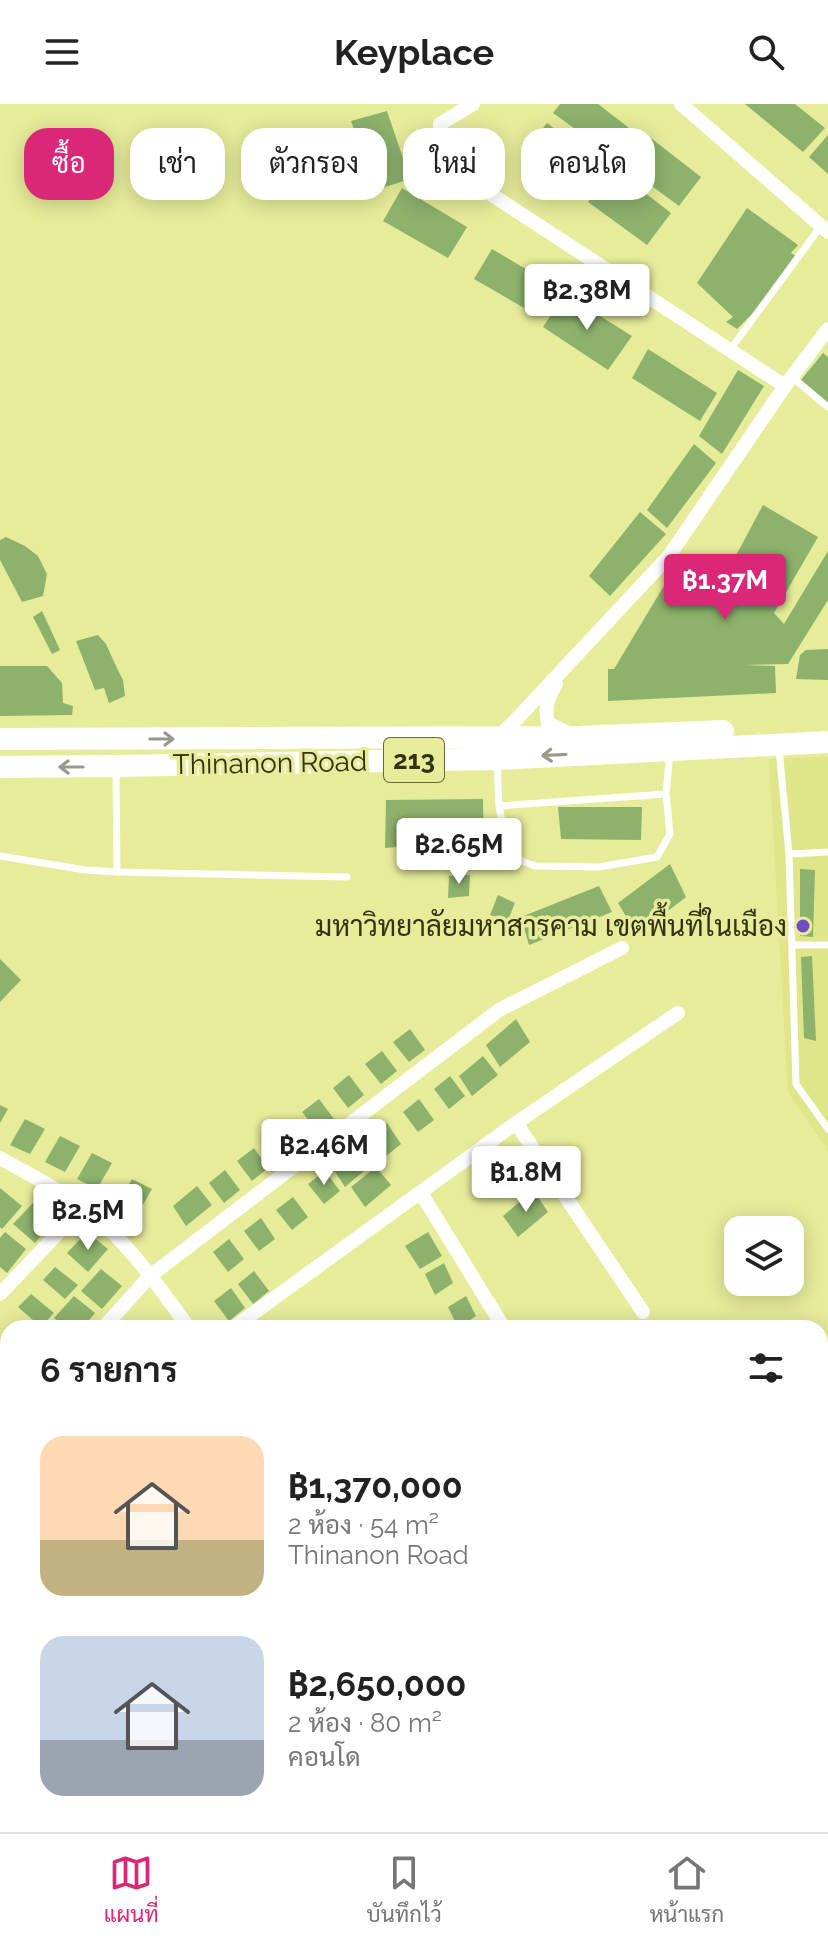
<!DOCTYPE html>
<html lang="th">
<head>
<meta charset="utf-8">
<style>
	body { margin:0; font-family:Raleway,Sarabun,sans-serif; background:#f2f2f2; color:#222; height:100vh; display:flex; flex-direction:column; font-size:30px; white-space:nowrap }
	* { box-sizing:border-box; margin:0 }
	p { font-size:26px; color:#767676 }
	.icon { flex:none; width:44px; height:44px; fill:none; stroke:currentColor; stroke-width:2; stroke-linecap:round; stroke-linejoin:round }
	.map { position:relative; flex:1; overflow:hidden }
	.details { position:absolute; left:0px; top:1216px; width:828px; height:512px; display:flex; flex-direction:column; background:#fff; border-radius:24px 24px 0 0; box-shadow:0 4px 20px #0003 }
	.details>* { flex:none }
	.hud { position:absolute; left:24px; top:24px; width:780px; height:72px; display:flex; gap:16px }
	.controls { position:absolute; left:724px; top:1112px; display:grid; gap:16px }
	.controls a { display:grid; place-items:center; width:80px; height:80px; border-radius:16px; background:#fff; box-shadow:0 4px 20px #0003; font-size:40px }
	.price { position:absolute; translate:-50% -68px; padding:0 18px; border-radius:8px; background:#fff; color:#222; font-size:26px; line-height:52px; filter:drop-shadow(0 2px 4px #0008) }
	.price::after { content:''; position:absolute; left:50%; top:48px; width:24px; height:18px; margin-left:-12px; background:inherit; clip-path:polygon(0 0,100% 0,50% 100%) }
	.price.selected { background:#db2777; color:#fff }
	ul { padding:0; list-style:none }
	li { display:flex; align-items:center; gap:24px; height:200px; padding:0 40px }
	li span { display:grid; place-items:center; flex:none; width:224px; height:160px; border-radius:24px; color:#555 }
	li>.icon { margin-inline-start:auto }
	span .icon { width:96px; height:96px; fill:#fffc; stroke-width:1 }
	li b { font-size:34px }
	h2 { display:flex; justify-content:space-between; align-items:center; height:96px; padding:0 40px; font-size:34px }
	.chip { padding:0 28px; border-radius:24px; background:#fff; box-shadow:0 4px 20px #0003; font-size:28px; line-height:72px }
	.chip.selected { background:#db2777; color:#fff }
	header { display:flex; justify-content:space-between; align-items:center; height:104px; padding:0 40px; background:#fff; font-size:36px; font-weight:700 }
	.dock { display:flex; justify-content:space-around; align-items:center; height:112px; border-top:2px solid #e0e0e0; background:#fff; font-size:22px; color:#767676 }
	.dock a { display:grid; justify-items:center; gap:4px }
	.dock .selected { color:#db2777 }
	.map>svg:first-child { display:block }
	.built { fill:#dfe589 }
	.building { fill:#8cb26c }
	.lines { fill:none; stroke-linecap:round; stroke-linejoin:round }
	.lane { stroke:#fff; stroke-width:7 }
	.street { stroke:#fff; stroke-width:14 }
	.primary { stroke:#fff; stroke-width:22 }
	.oneway { stroke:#989988 }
	.poi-dot { fill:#6f4dc6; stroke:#e6ec99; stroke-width:3 }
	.labels { text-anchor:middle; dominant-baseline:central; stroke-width:7; stroke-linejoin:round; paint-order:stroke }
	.shield { fill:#e6ec99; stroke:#676a3a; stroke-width:2 }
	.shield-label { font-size:26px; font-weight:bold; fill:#313311 }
	.street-label { font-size:28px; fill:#313311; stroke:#e6ec99 }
	.poi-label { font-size:28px; fill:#313311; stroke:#e6ec99; text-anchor:end }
</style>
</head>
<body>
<header><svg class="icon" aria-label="menu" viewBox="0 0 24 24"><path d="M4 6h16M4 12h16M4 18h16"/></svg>Keyplace<svg class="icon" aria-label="search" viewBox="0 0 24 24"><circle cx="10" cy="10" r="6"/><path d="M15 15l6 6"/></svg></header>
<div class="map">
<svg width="828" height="1728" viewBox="0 0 828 1728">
	<rect width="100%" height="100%" fill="#e6ec99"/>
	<path class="built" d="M 828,653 L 828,1047 L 788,988 L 769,655 Z
		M 828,1294 L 828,1707 L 820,1700 L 820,1299 Z"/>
	<path class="building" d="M 560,0 L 598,0 L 633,27 L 614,53 L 553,9 Z
		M 745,0 L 795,0 L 825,24 L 803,48 Z
		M 387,7 L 410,75 L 376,86 L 351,17 Z
		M 547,19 L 605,62 L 583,95 L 524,49 Z
		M 473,26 L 500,36 L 491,57 L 460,48 Z
		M 643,28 L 701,73 L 679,102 L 619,58 Z
		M 828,31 L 828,70 L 809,53 Z
		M 614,65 L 671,109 L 647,141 L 588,98 Z
		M 402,84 L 467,123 L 448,154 L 383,117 Z
		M 747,104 L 798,141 L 791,149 L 796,152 L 754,208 L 737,225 L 726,218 L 733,213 L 697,179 Z
		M 492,145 L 558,184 L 538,212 L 474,175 Z
		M 565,190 L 632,232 L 608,266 L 543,223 Z
		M 648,245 L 717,289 L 700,317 L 632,274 Z
		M 823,249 L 828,253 L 828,299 L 801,276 Z
		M 738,266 L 764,282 L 722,350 L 699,332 Z
		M 694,340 L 716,359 L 667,424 L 647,406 Z
		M 763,401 L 818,433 L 774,509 L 784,520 L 828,447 L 828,496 L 788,560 L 744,561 L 775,562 L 776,589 L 608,597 L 608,565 L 614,565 L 677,460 L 719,483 Z
		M 640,408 L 666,430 L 610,492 L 589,472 Z
		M 6,433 L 25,442 L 38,452 L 47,470 L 43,492 L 22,498 L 0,456 L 0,436 Z
		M 42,507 L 60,546 L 52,550 L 33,513 Z
		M 98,531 L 106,540 L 116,562 L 123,576 L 125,592 L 109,599 L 104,584 L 95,586 L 76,537 Z
		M 828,545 L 828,576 L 796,575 L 800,551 L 806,546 Z
		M 0,562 L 47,562 L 62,579 L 63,599 L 73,602 L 72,611 L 0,612 Z
		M 483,695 L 484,762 L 431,765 L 429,740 L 385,744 L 386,696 Z
		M 558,703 L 642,703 L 641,736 L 561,735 Z
		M 670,760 L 686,793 L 637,831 L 618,799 Z
		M 800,765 L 815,766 L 813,833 L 800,832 Z
		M 470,771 L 469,792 L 448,794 L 449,772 Z
		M 599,782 L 612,808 L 529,841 L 521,813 Z
		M 498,791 L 515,799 L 508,816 L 490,811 Z
		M 812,852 L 816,937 L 804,934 L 801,853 Z
		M 0,855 L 21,876 L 0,898 Z
		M 516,915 L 530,938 L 500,963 L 486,941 Z
		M 410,925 L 425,946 L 409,958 L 393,938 Z
		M 382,947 L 397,967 L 381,980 L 365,960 Z
		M 483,952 L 498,971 L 472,992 L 459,972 Z
		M 349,971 L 364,991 L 348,1004 L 333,984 Z
		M 450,972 L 465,992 L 449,1005 L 434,985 Z
		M 319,995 L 334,1015 L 318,1028 L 302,1008 Z
		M 419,995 L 434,1016 L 418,1028 L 403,1008 Z
		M 0,1001 L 8,1005 L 0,1019 Z
		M 25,1015 L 45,1025 L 30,1050 L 10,1041 Z
		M 289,1019 L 304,1040 L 287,1052 L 272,1032 Z
		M 387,1019 L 401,1040 L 385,1053 L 370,1033 Z
		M 60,1032 L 80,1042 L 65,1068 L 45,1058 Z
		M 357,1043 L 371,1061 L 345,1083 L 332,1063 Z
		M 254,1044 L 268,1064 L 252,1077 L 237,1057 Z
		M 92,1049 L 112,1059 L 97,1085 L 77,1075 Z
		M 376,1063 L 391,1081 L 365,1103 L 351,1083 Z
		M 225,1066 L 240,1086 L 224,1099 L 209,1079 Z
		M 325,1067 L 340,1087 L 324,1100 L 308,1080 Z
		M 132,1075 L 152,1085 L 137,1111 L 117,1101 Z
		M 197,1082 L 212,1101 L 186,1122 L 173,1102 Z
		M 0,1084 L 22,1102 L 2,1125 L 0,1123 Z
		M 533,1086 L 548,1108 L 518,1133 L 503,1112 Z
		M 293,1093 L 308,1113 L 292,1126 L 276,1106 Z
		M 33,1099 L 54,1116 L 35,1139 L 13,1120 Z
		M 261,1114 L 275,1135 L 259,1147 L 244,1127 Z
		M 5,1128 L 26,1145 L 7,1169 L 0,1163 L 0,1134 Z
		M 87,1128 L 108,1145 L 88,1168 L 67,1149 Z
		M 428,1128 L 442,1152 L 420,1165 L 405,1142 Z
		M 229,1135 L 244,1155 L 228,1168 L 213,1148 Z
		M 444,1159 L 453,1179 L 435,1191 L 425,1170 Z
		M 55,1163 L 78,1181 L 65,1195 L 43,1176 Z
		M 101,1165 L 122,1182 L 102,1205 L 81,1187 Z
		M 254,1167 L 269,1187 L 253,1200 L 238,1180 Z
		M 231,1184 L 245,1204 L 229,1217 L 214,1197 Z
		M 31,1190 L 54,1209 L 41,1223 L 18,1203 Z
		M 74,1192 L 95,1209 L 83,1224 L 66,1224 L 54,1214 Z
		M 466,1192 L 476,1212 L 458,1224 L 448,1203 Z
		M 0,1298 L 8,1308 L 8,1332 L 0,1320 Z
		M 828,1312 L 828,1358 L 820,1362 L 820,1318 Z
		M 828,1383 L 828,1464 L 820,1449 L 820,1387 Z
		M 828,1547 L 828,1602 L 822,1607 L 820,1604 L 820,1554 Z
		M 5,1602 L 8,1625 L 0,1627 L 0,1603 Z
		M 365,1720 L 386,1720 L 379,1728 L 358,1728 Z
		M 390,1720 L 419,1720 L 423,1723 L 418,1728 L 414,1728 L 410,1725 L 407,1728 L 400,1728 Z
		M 476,1720 L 529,1720 L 522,1728 L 469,1728 Z
		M 755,1720 L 805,1720 L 816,1728 L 767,1728 Z"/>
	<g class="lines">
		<path class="lane" d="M 730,246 L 821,122
			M 792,273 L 828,303
			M 779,645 L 789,750 L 796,980 L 828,1025
			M 497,657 L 499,702 L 509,752 L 535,762 L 599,763 L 657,753 L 670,730 L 666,690 L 670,648
			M 499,702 L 666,690
			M 789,750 L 828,748
			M 0,752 L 86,766 L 117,768 L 116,665
			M 117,768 L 347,773
			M 792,841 L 828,841"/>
		<path class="street" d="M 473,0 L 440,20 L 440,57 L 785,282
			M 681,0 L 828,128
			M 556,580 C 548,593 544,604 548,619 L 570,630
			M 497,634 L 513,619 L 669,452 L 785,282 L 828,225
			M 516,1019 L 678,909
			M 0,1054 C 28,1070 59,1085 85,1104 C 126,1135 159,1183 189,1224
			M 421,1089 L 504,1224
			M 0,1190 L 83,1103
			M 103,1224 L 150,1172 L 499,906 L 622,844
			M 233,1224 L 516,1019 L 643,1208
			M 0,1267 L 2,1270 L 0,1271
			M 820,1378 L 828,1373
			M 0,1398 L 8,1393
			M 0,1487 L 8,1482
			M 0,1581 L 8,1576
			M 820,1623 L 828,1633
			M 820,1712 L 828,1718
			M 328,1720 L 337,1728
			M 742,1720 L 754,1728
			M 0,1728 L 8,1720
			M 435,1728 L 442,1720
			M 718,1728 L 727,1720"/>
		<path class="primary" d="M 0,635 L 578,633 L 723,627
			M 0,663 L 116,662 L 497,655 L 828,638"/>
	</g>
	<defs><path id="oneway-shaft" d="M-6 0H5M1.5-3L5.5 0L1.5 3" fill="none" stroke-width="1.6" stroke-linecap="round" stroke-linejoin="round" transform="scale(2)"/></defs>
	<g class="oneway">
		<use href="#oneway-shaft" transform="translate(162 635)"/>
		<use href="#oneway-shaft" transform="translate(554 651) rotate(177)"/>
		<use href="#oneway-shaft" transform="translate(71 663) rotate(180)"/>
	</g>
	<circle class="poi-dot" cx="803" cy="822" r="8"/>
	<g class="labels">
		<rect class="shield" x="384" y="634" width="60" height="44" rx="6"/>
		<g class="shield-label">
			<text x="414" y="656">213</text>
		</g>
		<g class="street-label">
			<text transform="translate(270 659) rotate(-1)">Thinanon Road</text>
		</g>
		<g class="poi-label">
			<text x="787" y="822">มหาวิทยาลัยมหาสารคาม เขตพื้นที่ในเมือง</text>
		</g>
	</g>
</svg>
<div class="controls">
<a><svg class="icon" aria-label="layers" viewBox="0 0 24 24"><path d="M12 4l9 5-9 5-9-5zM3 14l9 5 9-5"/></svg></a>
</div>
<b class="price" style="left:587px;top:228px">฿2.38M</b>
<b class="price selected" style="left:725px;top:518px">฿1.37M</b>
<b class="price" style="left:459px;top:782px">฿2.65M</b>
<b class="price" style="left:324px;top:1083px">฿2.46M</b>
<b class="price" style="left:526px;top:1110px">฿1.8M</b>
<b class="price" style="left:88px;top:1148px">฿2.5M</b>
<div class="hud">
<a class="chip selected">ซื้อ</a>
<a class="chip">เช่า</a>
<a class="chip">ตัวกรอง</a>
<a class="chip">ใหม่</a>
<a class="chip">คอนโด</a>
</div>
<section class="details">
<h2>6 รายการ<svg class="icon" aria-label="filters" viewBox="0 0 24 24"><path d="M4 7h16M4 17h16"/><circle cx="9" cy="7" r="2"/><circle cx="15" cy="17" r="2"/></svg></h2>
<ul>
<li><span style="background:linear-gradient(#ffd9b3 65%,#c2b280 0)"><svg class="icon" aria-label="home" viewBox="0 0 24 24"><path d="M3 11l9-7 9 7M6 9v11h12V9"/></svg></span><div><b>฿1,370,000</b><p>2 ห้อง · 54 m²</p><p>Thinanon Road</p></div></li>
<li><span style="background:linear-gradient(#c9d6e8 65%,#9aa5b1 0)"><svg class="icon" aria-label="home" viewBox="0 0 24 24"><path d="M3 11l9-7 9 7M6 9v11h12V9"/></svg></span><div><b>฿2,650,000</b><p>2 ห้อง · 80 m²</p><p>คอนโด</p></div></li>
</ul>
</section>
</div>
<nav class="dock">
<a class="selected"><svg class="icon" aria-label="map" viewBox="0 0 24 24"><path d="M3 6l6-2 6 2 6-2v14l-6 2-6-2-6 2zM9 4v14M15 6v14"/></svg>แผนที่</a>
<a><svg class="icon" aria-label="saved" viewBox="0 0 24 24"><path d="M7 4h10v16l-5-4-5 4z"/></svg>บันทึกไว้</a>
<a><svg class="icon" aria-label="home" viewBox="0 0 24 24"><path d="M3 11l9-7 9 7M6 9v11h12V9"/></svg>หน้าแรก</a>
</nav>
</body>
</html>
